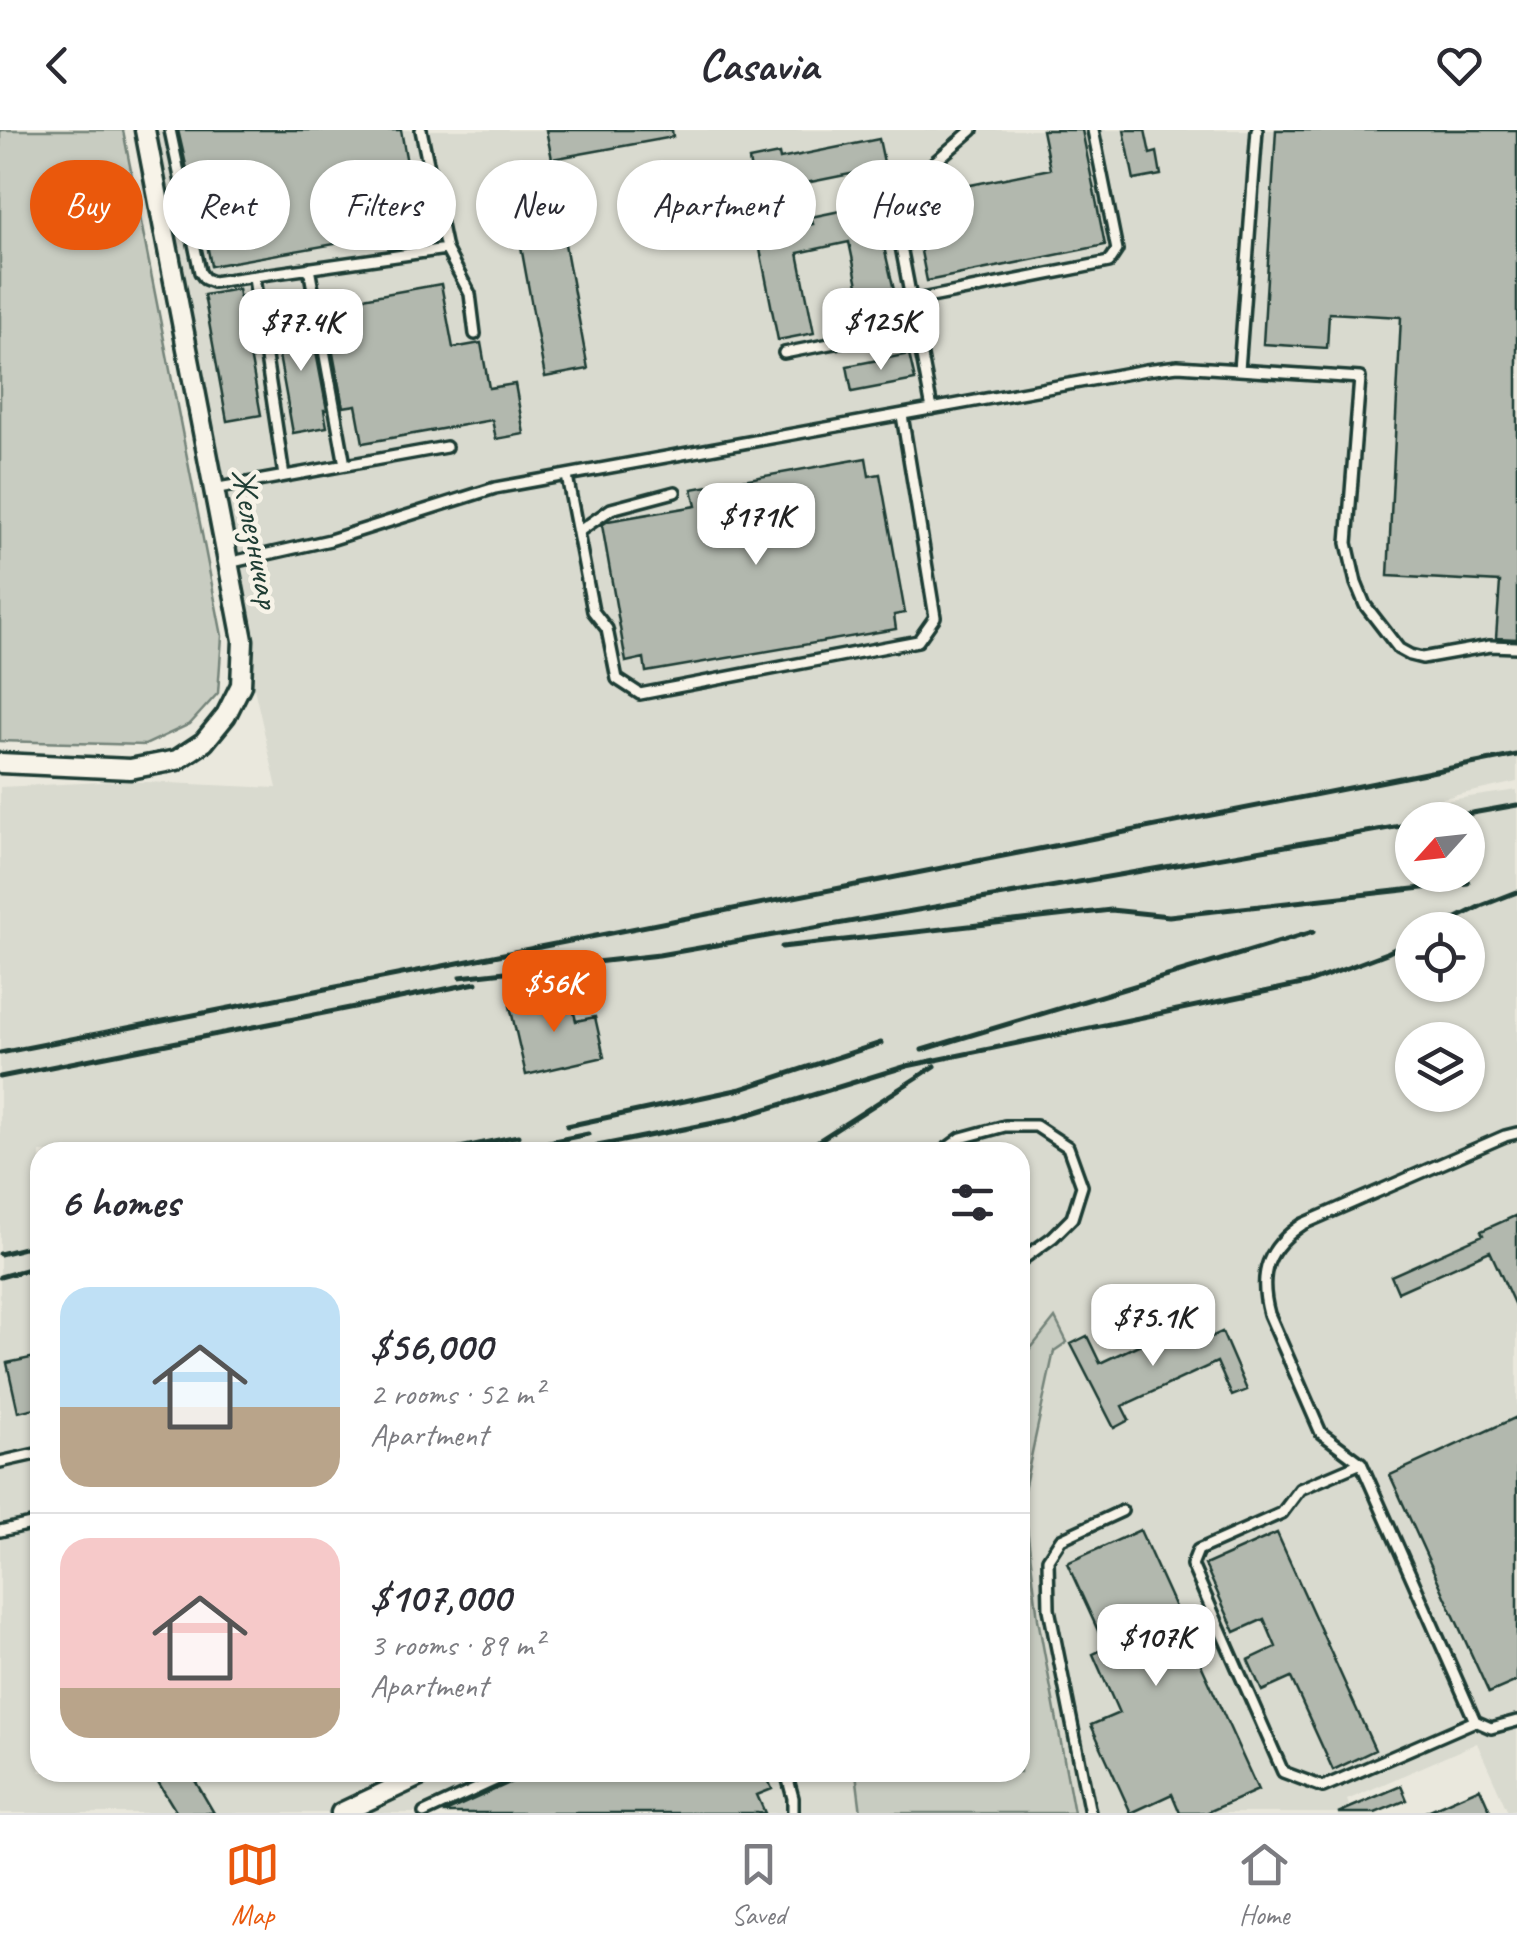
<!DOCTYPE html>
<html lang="en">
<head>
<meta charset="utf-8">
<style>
	body { margin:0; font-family:Caveat,sans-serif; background:#f2f2f3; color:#2b2b33; height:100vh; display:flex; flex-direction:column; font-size:38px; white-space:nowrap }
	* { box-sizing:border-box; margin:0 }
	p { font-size:32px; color:#7c7c81 }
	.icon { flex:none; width:55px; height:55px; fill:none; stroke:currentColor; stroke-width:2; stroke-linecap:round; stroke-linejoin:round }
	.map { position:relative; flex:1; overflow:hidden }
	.sheet { position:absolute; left:30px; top:1012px; width:1000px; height:640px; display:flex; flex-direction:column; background:#fff; border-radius:30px; box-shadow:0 2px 8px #0004 }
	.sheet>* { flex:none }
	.top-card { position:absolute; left:30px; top:30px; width:1000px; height:90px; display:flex; gap:20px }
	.needle { width:65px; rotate:243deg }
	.tools { position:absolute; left:1395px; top:672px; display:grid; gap:20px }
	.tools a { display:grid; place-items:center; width:90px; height:90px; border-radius:50%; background:#fff; box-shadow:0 2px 8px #0004; font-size:50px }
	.price { position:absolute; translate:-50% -85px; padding:0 22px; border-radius:20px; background:#fff; color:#222; font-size:32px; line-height:65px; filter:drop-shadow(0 2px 5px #0008) }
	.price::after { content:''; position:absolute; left:50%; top:60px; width:30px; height:22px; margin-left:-15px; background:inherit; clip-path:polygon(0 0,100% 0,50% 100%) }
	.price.active { background:#ea580c; color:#fff }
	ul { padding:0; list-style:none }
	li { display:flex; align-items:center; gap:30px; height:250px; padding:0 30px }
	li+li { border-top:2px solid #e1e1e2 }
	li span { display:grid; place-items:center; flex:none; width:280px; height:200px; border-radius:30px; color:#555 }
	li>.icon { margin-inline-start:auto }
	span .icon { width:120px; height:120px; fill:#fffc; stroke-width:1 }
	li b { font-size:42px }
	h2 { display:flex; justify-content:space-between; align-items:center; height:120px; padding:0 30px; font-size:42px }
	.pill { padding:0 35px; border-radius:45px; background:#fff; box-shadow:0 2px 8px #0004; font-size:35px; line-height:90px }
	.pill.active { background:#ea580c; color:#fff }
	header { display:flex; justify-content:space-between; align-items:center; height:130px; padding:0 30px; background:#fff; font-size:45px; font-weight:700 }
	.tabs { display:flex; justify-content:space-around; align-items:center; height:140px; border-top:2px solid #e1e1e2; background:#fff; font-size:28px; color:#7c7c81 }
	.tabs a { display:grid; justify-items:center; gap:5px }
	.tabs .active { color:#ea580c }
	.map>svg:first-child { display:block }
	.built { fill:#d9dacf; fill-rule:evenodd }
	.green { fill:#c8ccc1; stroke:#74847a; stroke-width:2.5 }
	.building { fill:#b2b8ae; stroke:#1f3d34; stroke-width:2.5 }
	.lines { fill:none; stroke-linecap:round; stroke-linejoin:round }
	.service-casing { stroke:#1f3d34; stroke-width:16 }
	.minor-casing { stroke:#1f3d34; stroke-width:25 }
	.service { stroke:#f7f3e8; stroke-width:9 }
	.minor { stroke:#f7f3e8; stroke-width:18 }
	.rail { stroke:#1f3d34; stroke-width:5 }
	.labels { text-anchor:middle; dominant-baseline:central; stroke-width:9; stroke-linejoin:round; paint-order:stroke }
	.street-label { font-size:35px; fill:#1f3d34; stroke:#f7f3e8 }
</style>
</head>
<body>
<header><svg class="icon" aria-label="back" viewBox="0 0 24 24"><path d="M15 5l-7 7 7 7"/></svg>Casavia<svg class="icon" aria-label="heart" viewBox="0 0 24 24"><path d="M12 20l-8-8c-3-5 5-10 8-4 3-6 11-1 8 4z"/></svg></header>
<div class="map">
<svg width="1517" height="1683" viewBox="0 0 1517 1683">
	<rect width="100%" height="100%" fill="#eae8dd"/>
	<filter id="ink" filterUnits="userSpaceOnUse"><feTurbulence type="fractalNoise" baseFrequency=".01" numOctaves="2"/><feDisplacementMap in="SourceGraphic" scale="20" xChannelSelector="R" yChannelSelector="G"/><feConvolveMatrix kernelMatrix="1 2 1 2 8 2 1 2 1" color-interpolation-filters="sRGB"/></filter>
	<g filter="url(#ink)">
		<path class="built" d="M 145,0 L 1517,0 L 1517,652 L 1402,677 L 1517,660 L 1517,1678 L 1508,1682 L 1477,1613 L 1347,1670 L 1352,1683 L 0,1683 L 0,657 L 124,651 L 277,658 L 243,510 ZM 1412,690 L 1468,690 L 1468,745 L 1412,745 ZM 1412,800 L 1468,800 L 1468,855 L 1412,855 ZM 1412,910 L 1468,910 L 1468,965 L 1412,965 ZM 40,1022 L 1020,1022 L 1020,1642 L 40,1642 Z"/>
		<path class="green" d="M 0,0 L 123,0 L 222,506 L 218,563 L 190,594 L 145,615 L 0,611 Z
			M 1055,1188 L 1067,1212 L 1054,1221 L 1023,1364 L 1038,1489 L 1074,1683 L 861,1683 L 856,1643 L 1020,1642 L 1020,1232 Z"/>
		<path class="building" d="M 178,0 L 401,0 L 419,99 L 211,136 L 195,47 L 189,48 Z
			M 546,0 L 672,0 L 673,7 L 552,29 Z
			M 1042,0 L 1082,0 L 1105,115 L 927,151 L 910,67 L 1050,39 Z
			M 1124,0 L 1145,0 L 1150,24 L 1157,22 L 1161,45 L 1134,50 Z
			M 1276,0 L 1517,0 L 1517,509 L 1496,508 L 1500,452 L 1388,446 L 1401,187 L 1329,183 L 1327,218 L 1263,214 Z
			M 879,9 L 885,37 L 786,57 L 787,61 L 756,67 L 749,30 L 779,24 L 780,29 Z
			M 554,54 L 588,239 L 545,247 L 511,62 Z
			M 874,74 L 900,186 L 866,193 L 849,112 L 798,123 L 814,203 L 778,210 L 757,104 L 813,94 L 811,87 Z
			M 441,154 L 453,218 L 481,213 L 489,258 L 515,254 L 524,304 L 496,309 L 492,290 L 363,313 L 356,275 L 343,277 L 324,175 Z
			M 238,159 L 261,285 L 227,291 L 204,165 Z
			M 309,185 L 327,280 L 324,280 L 327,297 L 293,303 L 273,192 Z
			M 909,224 L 915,250 L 852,262 L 847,236 Z
			M 866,328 L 869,346 L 880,344 L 905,483 L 894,485 L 896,499 L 646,542 L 644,528 L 626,532 L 602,395 L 608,391 L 696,376 L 692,359 Z
			M 569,863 L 576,891 L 595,887 L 604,927 L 526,945 L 510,876 Z
			M 1517,1085 L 1517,1180 L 1490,1121 L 1398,1162 L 1391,1146 L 1483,1105 L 1481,1101 Z
			M 1179,1196 L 1189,1217 L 1222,1202 L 1247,1260 L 1232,1266 L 1217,1232 L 1122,1276 L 1129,1290 L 1114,1298 L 1071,1214 L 1087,1206 L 1100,1233 Z
			M 40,1226 L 40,1277 L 18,1282 L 7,1233 Z
			M 1517,1287 L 1517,1551 L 1489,1563 L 1390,1345 Z
			M 1140,1400 L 1258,1660 L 1206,1683 L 1180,1683 L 1172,1664 L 1131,1683 L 1091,1595 L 1119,1583 L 1093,1524 L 1106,1518 L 1067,1433 Z
			M 1277,1403 L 1375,1620 L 1333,1640 L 1291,1548 L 1262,1561 L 1248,1530 L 1276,1517 L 1264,1489 L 1235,1502 L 1205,1435 Z
			M 152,1642 L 190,1642 L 214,1683 L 177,1683 Z
			M 534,1642 L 765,1642 L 772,1659 L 757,1665 L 765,1683 L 443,1683 Z
			M 1401,1656 L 1407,1670 L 1375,1683 L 1338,1683 Z
			M 1480,1658 L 1491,1683 L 1423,1683 Z"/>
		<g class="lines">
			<g class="service-casing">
				<path id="service" d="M 170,0 L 200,142 L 205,149 L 213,152 L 446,119
					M 421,0 L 446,119 L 470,164 L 475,204
					M 1257,0 L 1239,240 L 1360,248 L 1347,413 L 1356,453 L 1365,475 L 1399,519 L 1410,525 L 1422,528 L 1490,516 L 1517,517
					M 309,138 L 345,335
					M 254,148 L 284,346
					M 911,171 L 1109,132 L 1117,120 L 1093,0
					M 784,223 L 916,197
					M 932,279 L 892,69 L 972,0
					M 567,346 L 593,481 L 607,499 L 617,549 L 640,564 L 918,511 L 935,487 L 902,285
					M 213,359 L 446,317
					M 578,402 L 611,379 L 675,362
					M 228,433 L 330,410 L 495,358 L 1146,240 L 1178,236 L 1239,240
					M 1517,1003 L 1505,1006 L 1303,1094 C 1267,1118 1258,1143 1269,1184 L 1321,1303 L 1361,1333 L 1475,1591 L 1491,1598 L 1517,1591
					M 942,1022 L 961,1008 L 1005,996 L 1036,996 L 1068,1017 L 1082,1056 L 1072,1088 L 1053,1107 L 1020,1131
					M 0,1332 L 40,1323
					M 1361,1333 L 1300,1359 L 1282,1383 L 1198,1420 L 1192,1435 L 1283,1642 L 1323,1657 L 1475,1591
					M 0,1401 L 40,1392
					M 786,1642 L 793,1668 L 793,1683
					M 424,1683 L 513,1642
					M 1090,1683 L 1049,1479 L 1048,1429 L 1061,1409 L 1122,1381"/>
			</g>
			<g class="minor-casing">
				<path id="minor" d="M 0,633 L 130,639 L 177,630 L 204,612 L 226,585 L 241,555 L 243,510 L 145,0
					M 341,1683 L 428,1642"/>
			</g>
			<use href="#service" class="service"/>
			<use href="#minor" class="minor"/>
			<path class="rail" d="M 1433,690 L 1517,675
				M 1433,800 L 1481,776 L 1517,762
				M 782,817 L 1111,780 L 1169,786 L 1468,753
				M 460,847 L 659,825 L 1412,694
				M 922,920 L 1313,802
				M 0,923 L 1517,625
				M 0,947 L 476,853
				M 567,996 L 741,959 L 881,913
				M 440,1022 L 518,1006
				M 500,1022 L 588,1004
				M 567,1022 L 734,989 L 907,936 L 1307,853 L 1387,823 L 1412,810
				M 801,1022 L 935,936
				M 0,1124 L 40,1114
				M 0,1147 L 40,1136"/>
		</g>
	</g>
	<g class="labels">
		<g class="street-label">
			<text transform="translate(256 408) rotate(79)">Железничар</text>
		</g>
	</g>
</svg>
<div class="tools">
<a><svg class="needle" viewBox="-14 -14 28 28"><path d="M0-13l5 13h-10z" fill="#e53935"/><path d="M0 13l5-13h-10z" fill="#7c7c81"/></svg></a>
<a><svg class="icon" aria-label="locate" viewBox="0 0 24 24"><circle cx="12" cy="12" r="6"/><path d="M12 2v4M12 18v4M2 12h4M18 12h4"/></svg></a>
<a><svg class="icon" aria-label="layers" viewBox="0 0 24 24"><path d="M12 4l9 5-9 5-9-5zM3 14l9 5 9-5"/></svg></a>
</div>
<b class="price" style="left:881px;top:243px">$125K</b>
<b class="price" style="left:301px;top:244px">$77.4K</b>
<b class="price" style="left:756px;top:438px">$171K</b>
<b class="price active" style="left:554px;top:905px">$56K</b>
<b class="price" style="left:1153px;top:1239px">$75.1K</b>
<b class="price" style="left:1156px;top:1559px">$107K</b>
<div class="top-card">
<a class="pill active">Buy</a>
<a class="pill">Rent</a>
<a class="pill">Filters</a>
<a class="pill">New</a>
<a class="pill">Apartment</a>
<a class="pill">House</a>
</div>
<section class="sheet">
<h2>6 homes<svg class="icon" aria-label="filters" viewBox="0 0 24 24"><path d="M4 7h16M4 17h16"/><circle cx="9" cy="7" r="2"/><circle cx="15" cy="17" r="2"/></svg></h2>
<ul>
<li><span style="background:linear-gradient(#bfe0f5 60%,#b9a48a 0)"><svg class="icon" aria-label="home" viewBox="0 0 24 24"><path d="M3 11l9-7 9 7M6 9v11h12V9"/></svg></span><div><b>$56,000</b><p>2 rooms · 52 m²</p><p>Apartment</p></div></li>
<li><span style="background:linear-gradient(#f6c9c9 75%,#b9a48a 0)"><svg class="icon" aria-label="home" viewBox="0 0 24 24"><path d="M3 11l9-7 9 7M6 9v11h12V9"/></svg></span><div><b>$107,000</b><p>3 rooms · 89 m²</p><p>Apartment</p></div></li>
</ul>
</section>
</div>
<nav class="tabs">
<a class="active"><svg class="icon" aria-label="map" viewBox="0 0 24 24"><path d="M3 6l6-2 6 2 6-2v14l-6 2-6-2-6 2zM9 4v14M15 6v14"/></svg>Map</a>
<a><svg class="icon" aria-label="saved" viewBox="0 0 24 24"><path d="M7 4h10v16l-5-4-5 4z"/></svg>Saved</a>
<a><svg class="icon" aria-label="home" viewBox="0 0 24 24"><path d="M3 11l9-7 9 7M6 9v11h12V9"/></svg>Home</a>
</nav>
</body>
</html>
